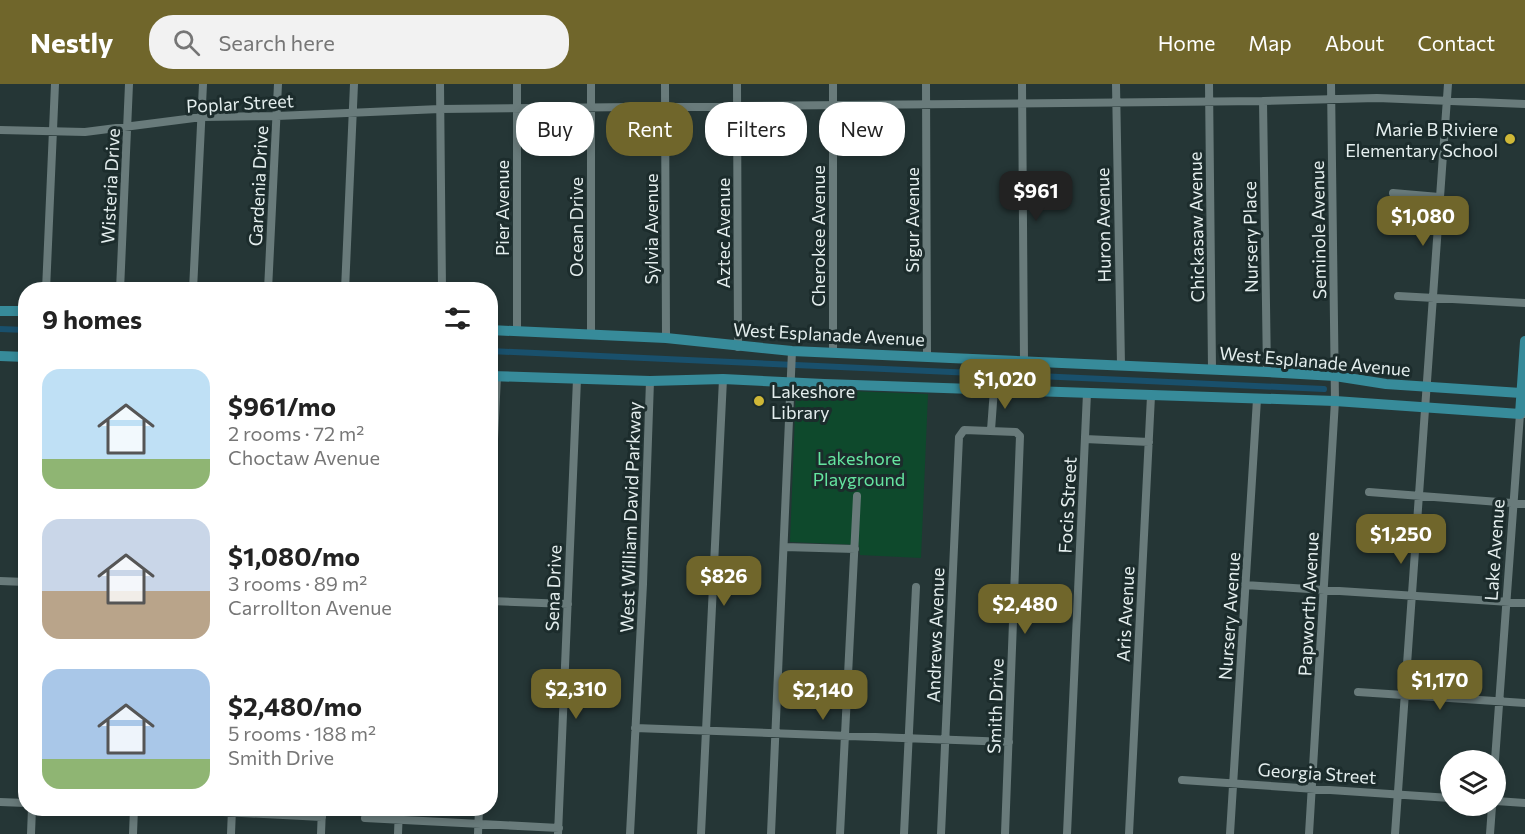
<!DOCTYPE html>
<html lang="en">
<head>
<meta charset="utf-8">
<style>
	body { margin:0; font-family:Commissioner,sans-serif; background:#f2f2f2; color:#222; height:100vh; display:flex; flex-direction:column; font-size:22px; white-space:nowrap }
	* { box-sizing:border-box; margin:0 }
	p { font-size:20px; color:#767676 }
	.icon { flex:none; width:33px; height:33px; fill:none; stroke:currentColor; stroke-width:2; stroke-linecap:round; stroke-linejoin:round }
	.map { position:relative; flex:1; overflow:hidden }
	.panel { position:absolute; left:18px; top:198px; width:480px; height:534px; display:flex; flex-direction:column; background:#fff; border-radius:24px; box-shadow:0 3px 9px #0003 }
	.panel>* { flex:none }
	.banner { position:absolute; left:516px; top:18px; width:570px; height:54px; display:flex; gap:12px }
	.tools { position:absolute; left:1440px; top:666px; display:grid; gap:12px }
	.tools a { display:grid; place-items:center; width:66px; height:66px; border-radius:50%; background:#fff; box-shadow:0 3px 9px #0003; font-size:30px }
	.price { position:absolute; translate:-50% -51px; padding:0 14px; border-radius:12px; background:#70662b; color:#fff; font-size:20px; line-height:39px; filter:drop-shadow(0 2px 3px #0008) }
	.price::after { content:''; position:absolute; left:50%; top:36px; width:18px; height:14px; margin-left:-9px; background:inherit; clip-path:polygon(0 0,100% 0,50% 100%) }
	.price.active { background:#222; color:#fff }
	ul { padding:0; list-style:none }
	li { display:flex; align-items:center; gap:18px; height:150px; padding:0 24px }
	li span { display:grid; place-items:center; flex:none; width:168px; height:120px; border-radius:18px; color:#555 }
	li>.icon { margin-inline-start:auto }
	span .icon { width:72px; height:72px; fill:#fffc; stroke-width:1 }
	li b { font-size:26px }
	h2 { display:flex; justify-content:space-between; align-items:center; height:72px; padding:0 24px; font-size:26px }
	.pill { padding:0 21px; border-radius:24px; background:#fff; box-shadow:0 3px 9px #0003; font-size:21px; line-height:54px }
	.pill.active { background:#70662b; color:#fff }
	header { display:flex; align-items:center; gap:36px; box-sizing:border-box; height:84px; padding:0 30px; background:#70662b; color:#fff }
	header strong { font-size:28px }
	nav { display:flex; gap:33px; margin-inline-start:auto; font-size:21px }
	.search { width:420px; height:54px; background:#f2f2f2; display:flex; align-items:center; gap:15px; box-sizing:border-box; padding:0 21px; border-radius:24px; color:#767676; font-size:22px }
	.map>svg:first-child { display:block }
	.green { fill:#0e492c }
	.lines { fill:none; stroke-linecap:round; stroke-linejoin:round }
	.canal { stroke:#19506c; stroke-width:6 }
	.minor { stroke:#697b7b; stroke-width:8 }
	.major { stroke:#378b9a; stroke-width:10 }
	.poi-dot { fill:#d0b837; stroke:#1c2c2c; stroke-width:2 }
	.labels { text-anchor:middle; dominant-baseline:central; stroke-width:6; stroke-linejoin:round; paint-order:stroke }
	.street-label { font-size:18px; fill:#e4eeee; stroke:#1c2c2c }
	.poi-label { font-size:18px; fill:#e4eeee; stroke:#1c2c2c; text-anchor:end }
	.park-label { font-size:18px; fill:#65e5a0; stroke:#1c2c2c }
</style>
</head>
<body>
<header>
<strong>Nestly</strong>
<div class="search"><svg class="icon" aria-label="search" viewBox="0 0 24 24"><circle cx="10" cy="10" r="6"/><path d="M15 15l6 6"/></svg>Search here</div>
<nav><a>Home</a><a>Map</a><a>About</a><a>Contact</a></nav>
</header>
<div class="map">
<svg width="1525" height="750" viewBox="0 0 1525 750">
	<rect width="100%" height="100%" fill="#253636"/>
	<path class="green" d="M 796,305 L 928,310 L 921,474 L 860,471 L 859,461 L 790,458 Z"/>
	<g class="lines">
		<path class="canal" d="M 0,245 L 26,246
			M 490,267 L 1324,305"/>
		<path class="minor" d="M 440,0 L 442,206
			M 517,0 L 517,247
			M 591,0 L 591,251
			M 665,0 L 666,254
			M 737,0 L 738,263
			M 926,0 L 927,273
			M 1022,0 L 1024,277
			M 1116,0 L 1121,281
			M 1209,0 L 1212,285
			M 1263,17 L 1267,288
			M 0,46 L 85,48 L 202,33 L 277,32 L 440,25 L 1263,17 L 1377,14 L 1525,20
			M 1393,109 L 1439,113
			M 46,206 L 55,0
			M 120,206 L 129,0
			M 193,206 L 203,0
			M 268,206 L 278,0
			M 345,206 L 354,0
			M 1398,212 L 1525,219
			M 833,268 L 833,0
			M 991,346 L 994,305
			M 1085,355 L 1149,358
			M 1369,408 L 1525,420
			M 490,439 L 497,292
			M 784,463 L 855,465
			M 0,497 L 26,498
			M 1245,501 L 1525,519
			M 490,517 L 568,520
			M 1358,608 L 1525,619
			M 635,644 L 1009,658
			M 1495,676 L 1520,330 L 1525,330
			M 1182,696 L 1450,714
			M 1496,717 L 1525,719
			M 0,718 L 26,719
			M 146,724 L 322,733
			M 365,734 L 559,744
			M 31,750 L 32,724
			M 133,750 L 134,724
			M 231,750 L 232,725
			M 321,750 L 322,724
			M 398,750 L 399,724
			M 478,750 L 479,724
			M 558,750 L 577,295
			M 630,750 L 643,500 L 650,297
			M 701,750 L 723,295
			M 771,750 L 792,267
			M 840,750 L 857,412
			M 904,750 L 916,503
			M 941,750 L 959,353 L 964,346 L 1016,348 L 1020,352 L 1005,750
			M 1067,750 L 1087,309
			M 1129,750 L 1151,312
			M 1230,750 L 1257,315
			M 1309,750 L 1335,317 L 1331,0
			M 1395,750 L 1448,0
			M 1490,750 L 1492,722"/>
		<path class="major" d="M 0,227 L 26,227
			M 490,246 L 666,254 L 792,267 L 1267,288 L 1335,292 L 1386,300 L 1521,309
			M 0,272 L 26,273
			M 490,292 L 650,297 L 723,295 L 824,300 L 1335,317 L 1520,330 L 1525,257"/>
	</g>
	<g class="poi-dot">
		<circle cx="1510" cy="55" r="6"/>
		<circle cx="759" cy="317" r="6"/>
	</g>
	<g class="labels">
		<g class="street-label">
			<text transform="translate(240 19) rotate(-3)">Poplar Street</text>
			<text transform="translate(110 102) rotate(-87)">Wisteria Drive</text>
			<text transform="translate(258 102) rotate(-87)">Gardenia Drive</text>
			<text transform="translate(502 124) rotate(-90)">Pier Avenue</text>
			<text transform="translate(912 136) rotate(-90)">Sigur Avenue</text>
			<text transform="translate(1103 141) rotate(-91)">Huron Avenue</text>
			<text transform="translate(576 143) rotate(-90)">Ocean Drive</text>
			<text transform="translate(1196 143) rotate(-91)">Chickasaw Avenue</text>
			<text transform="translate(651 145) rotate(-90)">Sylvia Avenue</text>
			<text transform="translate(1318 146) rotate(-91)">Seminole Avenue</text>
			<text transform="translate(723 149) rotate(-90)">Aztec Avenue</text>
			<text transform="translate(818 152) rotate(-90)">Cherokee Avenue</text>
			<text transform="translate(1250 153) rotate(-91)">Nursery Place</text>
			<text transform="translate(829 250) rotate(3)">West Esplanade Avenue</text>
			<text transform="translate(1315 277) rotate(5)">West Esplanade Avenue</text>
			<text transform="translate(1067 421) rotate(-87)">Focis Street</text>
			<text transform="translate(630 433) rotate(-88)">West William David Parkway</text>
			<text transform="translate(1494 466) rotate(-86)">Lake Avenue</text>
			<text transform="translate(553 504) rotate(-88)">Sena Drive</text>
			<text transform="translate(1308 520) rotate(-87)">Papworth Avenue</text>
			<text transform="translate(1125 530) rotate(-87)">Aris Avenue</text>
			<text transform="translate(1229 532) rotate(-86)">Nursery Avenue</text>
			<text transform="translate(935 551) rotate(-88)">Andrews Avenue</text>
			<text transform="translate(995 622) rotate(-88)">Smith Drive</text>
			<text transform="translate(1317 689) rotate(4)">Georgia Street</text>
		</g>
		<g class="poi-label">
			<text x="1498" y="45">Marie B Riviere<tspan x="1498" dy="21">Elementary School</tspan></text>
			<text x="771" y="307" text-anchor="start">Lakeshore<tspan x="771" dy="21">Library</tspan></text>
		</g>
		<g class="park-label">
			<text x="859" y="374">Lakeshore<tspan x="859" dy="21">Playground</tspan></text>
		</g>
	</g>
</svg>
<div class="tools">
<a><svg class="icon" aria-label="layers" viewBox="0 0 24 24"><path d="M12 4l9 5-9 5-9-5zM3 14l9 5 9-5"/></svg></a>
</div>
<b class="price active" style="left:1036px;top:138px">$961</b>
<b class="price" style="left:1423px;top:163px">$1,080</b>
<b class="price" style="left:1005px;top:326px">$1,020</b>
<b class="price" style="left:1401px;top:481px">$1,250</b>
<b class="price" style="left:724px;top:523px">$826</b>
<b class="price" style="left:1025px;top:551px">$2,480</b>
<b class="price" style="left:1440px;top:627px">$1,170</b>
<b class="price" style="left:576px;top:636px">$2,310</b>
<b class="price" style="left:823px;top:637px">$2,140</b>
<div class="banner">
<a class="pill">Buy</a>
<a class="pill active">Rent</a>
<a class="pill">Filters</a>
<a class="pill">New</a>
</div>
<section class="panel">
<h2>9 homes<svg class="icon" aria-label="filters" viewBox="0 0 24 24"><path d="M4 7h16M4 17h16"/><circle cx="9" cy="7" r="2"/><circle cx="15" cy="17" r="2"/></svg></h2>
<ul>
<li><span style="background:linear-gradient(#bfe0f5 75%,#8fb573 0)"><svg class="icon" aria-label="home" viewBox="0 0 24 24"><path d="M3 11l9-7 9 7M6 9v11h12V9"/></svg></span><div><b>$961/mo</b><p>2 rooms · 72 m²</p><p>Choctaw Avenue</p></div></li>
<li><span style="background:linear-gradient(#c9d6e8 60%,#b9a48a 0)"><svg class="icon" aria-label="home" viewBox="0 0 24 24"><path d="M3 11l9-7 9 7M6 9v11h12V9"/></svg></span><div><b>$1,080/mo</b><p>3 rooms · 89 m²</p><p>Carrollton Avenue</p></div></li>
<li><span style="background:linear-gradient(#a9c7e8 75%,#8fb573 0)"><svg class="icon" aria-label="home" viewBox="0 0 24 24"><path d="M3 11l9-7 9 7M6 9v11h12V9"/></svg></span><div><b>$2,480/mo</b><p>5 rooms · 188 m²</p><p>Smith Drive</p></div></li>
</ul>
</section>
</div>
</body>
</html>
